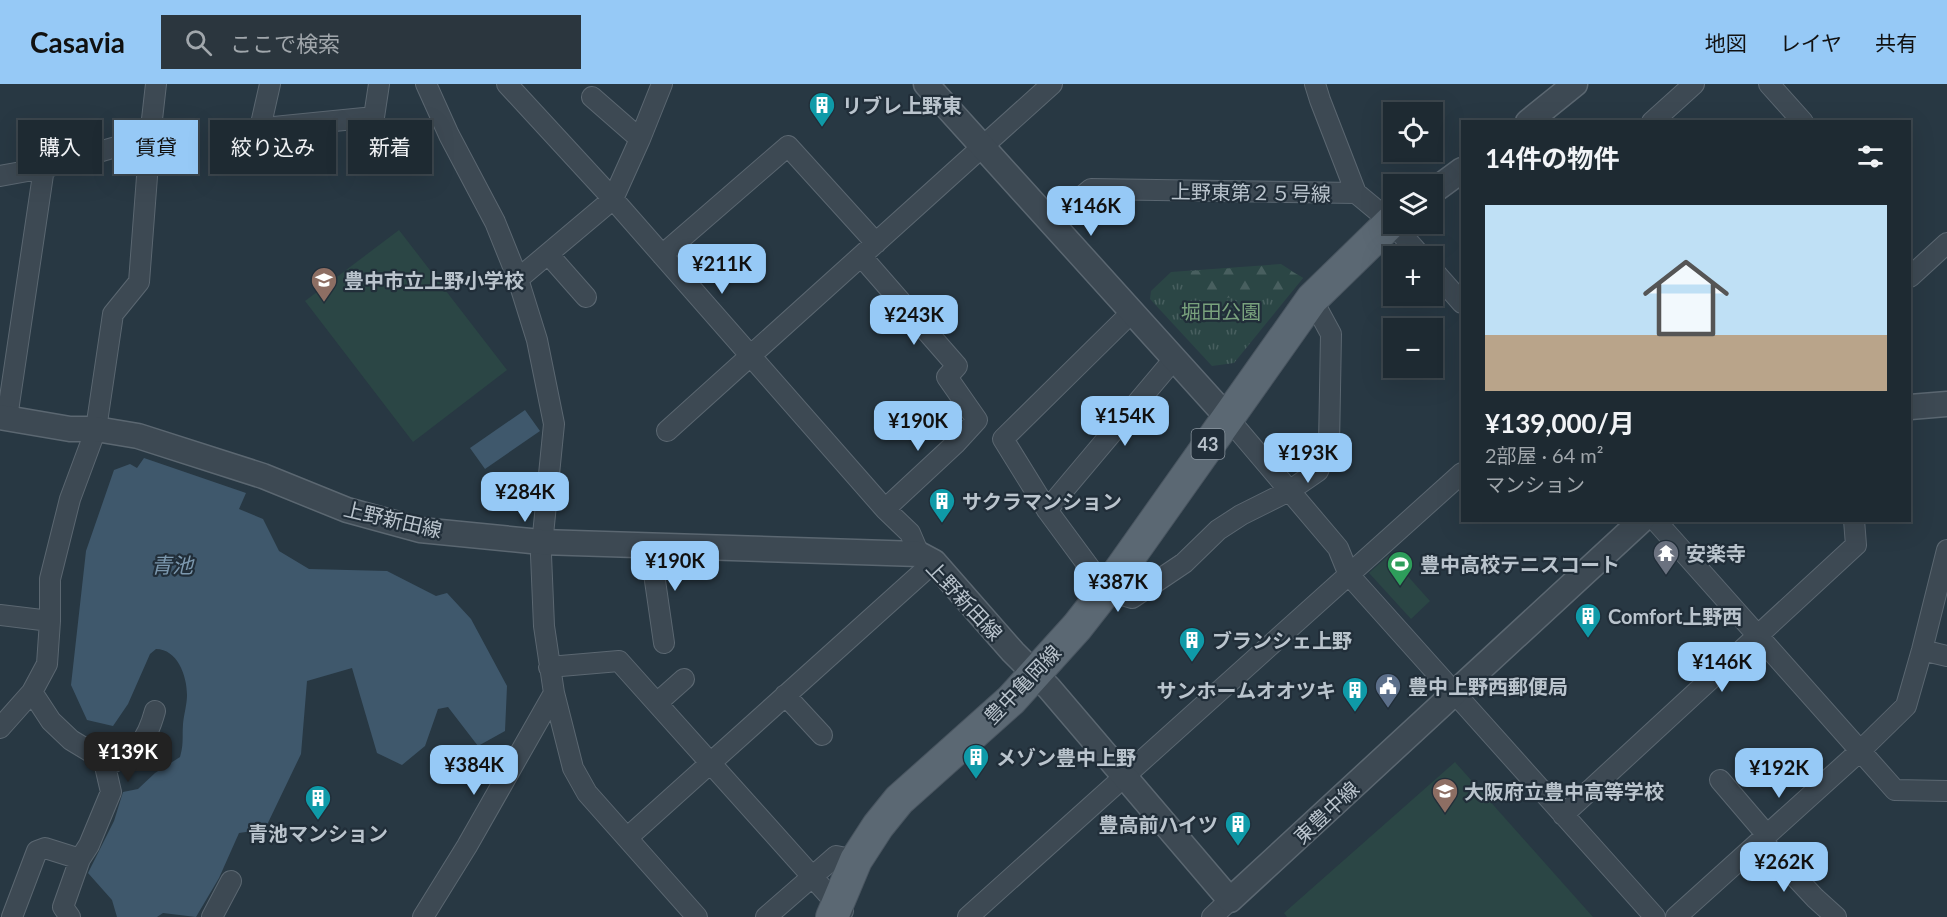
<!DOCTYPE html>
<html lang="ja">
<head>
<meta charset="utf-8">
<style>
	body { margin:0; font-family:Lato,"Noto Sans JP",sans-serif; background:#2b363e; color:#f1f3f6; height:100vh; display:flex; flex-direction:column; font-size:22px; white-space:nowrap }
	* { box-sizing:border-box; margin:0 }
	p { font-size:20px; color:#a1a7ac }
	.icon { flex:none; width:33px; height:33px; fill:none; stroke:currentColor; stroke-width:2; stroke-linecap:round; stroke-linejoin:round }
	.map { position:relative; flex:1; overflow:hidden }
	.sheet { position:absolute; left:1461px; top:36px; width:450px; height:402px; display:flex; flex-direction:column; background:#1e2a32; border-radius:0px; box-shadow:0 6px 24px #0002,0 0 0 2px #3c464d }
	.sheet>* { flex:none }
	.top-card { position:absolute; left:18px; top:36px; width:570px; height:54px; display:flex; gap:12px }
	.tools { position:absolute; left:1383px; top:18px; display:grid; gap:12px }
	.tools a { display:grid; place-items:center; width:60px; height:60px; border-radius:0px; background:#1e2a32; box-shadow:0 6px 24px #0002,0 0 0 2px #3c464d; font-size:30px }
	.price { position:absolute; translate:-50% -51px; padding:0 14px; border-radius:12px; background:#96c9f6; color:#111; font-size:20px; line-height:39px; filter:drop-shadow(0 2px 3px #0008) }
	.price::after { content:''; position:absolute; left:50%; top:36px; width:18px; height:14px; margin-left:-9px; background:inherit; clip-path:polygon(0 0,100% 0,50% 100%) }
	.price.selected { background:#222; color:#fff }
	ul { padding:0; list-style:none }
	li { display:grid; align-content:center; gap:12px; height:318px; padding:0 24px }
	li span { display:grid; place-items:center; height:186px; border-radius:0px; color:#555 }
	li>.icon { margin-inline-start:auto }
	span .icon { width:108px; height:108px; fill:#fffc; stroke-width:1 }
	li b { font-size:26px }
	h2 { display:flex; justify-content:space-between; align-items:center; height:72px; padding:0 24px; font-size:26px }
	.chip { padding:0 21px; border-radius:0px; background:#1e2a32; box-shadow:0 6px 24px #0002,0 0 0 2px #3c464d; font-size:21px; line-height:54px }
	.chip.selected { background:#96c9f6; color:#111 }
	header { display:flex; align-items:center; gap:36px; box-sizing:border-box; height:84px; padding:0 30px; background:#96c9f6; color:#111 }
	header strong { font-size:28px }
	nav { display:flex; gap:33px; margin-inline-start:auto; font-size:21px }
	.search { width:420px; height:54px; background:#2b363e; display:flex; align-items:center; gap:15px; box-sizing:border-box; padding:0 21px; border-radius:0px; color:#a1a7ac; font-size:22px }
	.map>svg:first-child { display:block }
	.grass { fill:url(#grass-tufts) }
	.forest { fill:url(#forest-firs) }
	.garden { fill:#2b4645 }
	.water { fill:#3f586c }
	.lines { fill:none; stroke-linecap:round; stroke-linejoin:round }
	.minor-casing { stroke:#5b6771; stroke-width:22 }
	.tertiary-casing { stroke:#5b6771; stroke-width:27 }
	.primary-casing { stroke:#495560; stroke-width:34 }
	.minor { stroke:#3d4953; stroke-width:20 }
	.tertiary { stroke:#3d4953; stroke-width:24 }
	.primary { stroke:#5b6873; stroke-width:32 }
	.labels { text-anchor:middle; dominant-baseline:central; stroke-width:4.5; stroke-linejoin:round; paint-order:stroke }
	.shield { fill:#212e39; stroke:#8c97a1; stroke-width:1.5 }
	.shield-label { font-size:18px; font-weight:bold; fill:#bac4cd }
	.poi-label { font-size:20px; font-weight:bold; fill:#bac4cd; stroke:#212e39; text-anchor:start }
	.street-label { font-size:20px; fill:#bac4cd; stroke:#212e39 }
	.park-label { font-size:20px; fill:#79a27d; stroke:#212e39 }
	.water-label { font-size:21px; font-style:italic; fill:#7c98ae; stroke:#212e39 }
</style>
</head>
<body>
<header>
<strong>Casavia</strong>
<div class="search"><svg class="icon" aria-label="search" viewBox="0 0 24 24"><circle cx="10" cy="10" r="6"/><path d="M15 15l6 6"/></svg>ここで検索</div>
<nav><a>地図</a><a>レイヤ</a><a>共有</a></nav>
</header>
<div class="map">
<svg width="1947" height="833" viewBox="0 0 1947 833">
	<defs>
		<pattern id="grass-tufts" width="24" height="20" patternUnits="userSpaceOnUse" patternTransform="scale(1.5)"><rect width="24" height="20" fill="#2b4645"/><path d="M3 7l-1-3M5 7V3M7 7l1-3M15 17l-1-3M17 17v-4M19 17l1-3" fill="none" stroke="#485f5f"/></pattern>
		<pattern id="forest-firs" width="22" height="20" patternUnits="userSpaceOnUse" patternTransform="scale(1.5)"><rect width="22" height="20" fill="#2b4645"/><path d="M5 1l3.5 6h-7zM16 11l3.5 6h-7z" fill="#485f5f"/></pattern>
	</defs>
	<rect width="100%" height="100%" fill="#283843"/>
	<path class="grass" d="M 1281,180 L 1303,194 L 1234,279 L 1212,282 L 1150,215 L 1151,207 L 1171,188 Z"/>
	<path class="forest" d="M 1281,181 L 1303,194 L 1288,212 L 1271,209 L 1208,216 L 1193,203 L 1190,187 Z"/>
	<path class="garden" d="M 399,146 L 507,286 L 413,358 L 305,217 Z
		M 1389,471 L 1430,517 L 1411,535 L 1369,489 Z
		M 1455,678 L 1593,833 L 1287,833 L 1284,829 Z"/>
	<path class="water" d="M 525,326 L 540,347 L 485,385 L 470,364 Z
		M 144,374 L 246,409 L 239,425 L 263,435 L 279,467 L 309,485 L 387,487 L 436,512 L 447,509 L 471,535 L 507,602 L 505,647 L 478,662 L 448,623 L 438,625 L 425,662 L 402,681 L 377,669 L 352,584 L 307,597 L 301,670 L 265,745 L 239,749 L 219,794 L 196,833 L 163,829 L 157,833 L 117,833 L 112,816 L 88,789 L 114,737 L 123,708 L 138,705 L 155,689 L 180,673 C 184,660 182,652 183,640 C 184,630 187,620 187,611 C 187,591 177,565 156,565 L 150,570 L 128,620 L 113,642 L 87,636 L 71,601 L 86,467 L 114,386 L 130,380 L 137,384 Z"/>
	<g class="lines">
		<g class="minor-casing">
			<path id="minor" d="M 270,0 L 261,40 L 274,43 L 374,33 L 379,0
				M 426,0 L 449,51 L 495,138 L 518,195 L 537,256 L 554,340 L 541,471 L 544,542 L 554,609 L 573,684 L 587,709 L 697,833
				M 507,0 L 613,115 L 885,425 L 910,449 L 919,470
				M 1315,0 L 1320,16 L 1356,109 L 1391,138 L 1421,172
				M 1769,0 L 1803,38
				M 592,13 L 640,55
				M 1652,38 L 1694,0
				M 0,92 L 44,84
				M 1050,139 L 1091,105 L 1356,109
				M 548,170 L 586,213
				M 662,171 L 788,62 L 876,159
				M 861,172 L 957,282 L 947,293 L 977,336 L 955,360 L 885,425
				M 1432,185 L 1462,219
				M 1910,193 L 1947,159
				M 518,195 L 613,115 L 640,55 L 662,0
				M 1131,229 L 1003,355 L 1047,426 L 1106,506 L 1132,514 L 1184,479 L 1218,446 L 1241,431 L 1289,407 L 1318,387 L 1329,361 L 1331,250 L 1312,215
				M 1227,333 L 1338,464 L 1349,491 L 1655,833
				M 7,334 L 44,84 L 150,53
				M 667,347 L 1052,0
				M 1047,426 L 1174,275
				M 1655,436 L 1895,706 L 1947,707
				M 650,462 L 664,559
				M 0,531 L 50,537
				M 1922,566 L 1947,572
				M 549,583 L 619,577 L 843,827
				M 32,608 L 51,637 L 71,656 L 99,673 L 105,682 L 111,708 L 89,761 L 80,775 L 63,823 L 70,833
				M 785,611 L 822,651
				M 657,619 L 684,595
				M 0,644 L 32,608 L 47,580 L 50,537 L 50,495 L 70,415 L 96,345 L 113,230 L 139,198 L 150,53 L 156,0
				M 105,682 C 136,669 146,660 155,627
				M 1720,696 L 1767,751
				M 1563,731 L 1856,461 L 1854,436
				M 627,754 L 934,478
				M 1761,756 L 1815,814 L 1836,833
				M 12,833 L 37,767 L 45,764 L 80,775
				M 212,833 L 231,797
				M 423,833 L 467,762 L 554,609
				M 766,833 L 836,772 L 856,776
				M 968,833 L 1462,389
				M 1212,833 L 1230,816
				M 1676,833 L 1860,667 L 1906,622 L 1922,566 L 1947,466"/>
		</g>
		<g class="tertiary-casing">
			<path id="tertiary" d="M 926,0 L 1227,333
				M 1528,38 L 1575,0
				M 1432,108 L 1462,86
				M 1910,323 L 1947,320
				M 0,333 L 70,345 L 96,345 L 138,352 L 263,392 L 347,426 L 420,446 L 541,458 L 919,470 L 934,478 L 1013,568 L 1049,604 L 1230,816 L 1642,436"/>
		</g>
		<g class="primary-casing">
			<path id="primary" d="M 832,833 L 856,776 L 878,742 L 899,716 L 1011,616 L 1077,543 L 1106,506 L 1312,215 L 1391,138"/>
		</g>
		<use href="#minor" class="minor"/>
		<use href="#tertiary" class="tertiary"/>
		<use href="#primary" class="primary"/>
	</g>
	<defs>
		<g id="building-pin" transform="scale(1.35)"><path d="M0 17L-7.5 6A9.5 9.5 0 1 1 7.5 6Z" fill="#0f9aa8" stroke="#212e39"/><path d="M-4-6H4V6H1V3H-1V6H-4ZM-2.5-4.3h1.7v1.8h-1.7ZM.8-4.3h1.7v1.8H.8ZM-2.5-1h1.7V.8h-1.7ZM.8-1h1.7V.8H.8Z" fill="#fff"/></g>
		<g id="school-pin" transform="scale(1.35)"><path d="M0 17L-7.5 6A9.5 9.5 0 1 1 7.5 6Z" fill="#8d6e63" stroke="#212e39"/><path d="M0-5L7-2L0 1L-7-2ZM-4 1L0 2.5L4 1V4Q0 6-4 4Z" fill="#fff"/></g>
		<g id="temple-pin" transform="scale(1.35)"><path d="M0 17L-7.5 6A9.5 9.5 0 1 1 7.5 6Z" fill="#6b7280" stroke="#212e39"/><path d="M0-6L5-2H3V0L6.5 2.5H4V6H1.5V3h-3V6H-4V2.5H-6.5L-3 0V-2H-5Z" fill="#fff"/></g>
		<g id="stadium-pin" transform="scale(1.35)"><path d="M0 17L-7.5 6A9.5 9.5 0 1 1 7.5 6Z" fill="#2e9e5b" stroke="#212e39"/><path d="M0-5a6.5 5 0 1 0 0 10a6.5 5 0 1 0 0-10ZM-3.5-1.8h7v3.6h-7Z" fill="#fff"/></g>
		<g id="civic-pin" transform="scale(1.35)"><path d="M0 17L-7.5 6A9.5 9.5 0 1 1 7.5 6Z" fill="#5c6f8a" stroke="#212e39"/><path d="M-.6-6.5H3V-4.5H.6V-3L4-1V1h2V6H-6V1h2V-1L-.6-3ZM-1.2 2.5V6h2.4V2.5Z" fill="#fff"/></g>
	</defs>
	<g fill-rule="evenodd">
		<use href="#building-pin" x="822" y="21"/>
		<use href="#school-pin" x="324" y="196"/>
		<use href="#building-pin" x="942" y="417"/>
		<use href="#temple-pin" x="1666" y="469"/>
		<use href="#stadium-pin" x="1400" y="480"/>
		<use href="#building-pin" x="1588" y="532"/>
		<use href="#building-pin" x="1192" y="556"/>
		<use href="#civic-pin" x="1388" y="602"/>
		<use href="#building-pin" x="1355" y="606"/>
		<use href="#building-pin" x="976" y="673"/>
		<use href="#school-pin" x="1445" y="707"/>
		<use href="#building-pin" x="318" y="714"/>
		<use href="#building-pin" x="1238" y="740"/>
	</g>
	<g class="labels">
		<rect class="shield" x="1191.5" y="345" width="33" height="30" rx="4.5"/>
		<g class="shield-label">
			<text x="1208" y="360">43</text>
		</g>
		<g class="poi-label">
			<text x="842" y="21">リブレ上野東</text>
			<text x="344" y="196">豊中市立上野小学校</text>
			<text x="962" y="417">サクラマンション</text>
			<text x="1686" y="469">安楽寺</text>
			<text x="1420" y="480">豊中高校テニスコート</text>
			<text x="1608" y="532">Comfort上野西</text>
			<text x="1212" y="556">ブランシェ上野</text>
			<text x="1408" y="602">豊中上野西郵便局</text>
			<text x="1336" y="606" text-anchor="end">サンホームオオツキ</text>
			<text x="996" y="673">メゾン豊中上野</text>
			<text x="1464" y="707">大阪府立豊中高等学校</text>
			<text x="1218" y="740" text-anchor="end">豊高前ハイツ</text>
			<text x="318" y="749" text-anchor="middle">青池マンション</text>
		</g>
		<g class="street-label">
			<text transform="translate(1251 108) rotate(1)">上野東第２５号線</text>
			<text transform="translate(393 435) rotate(13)">上野新田線</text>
			<text transform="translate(965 516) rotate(47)">上野新田線</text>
			<text transform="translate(1022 600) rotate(-46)">豊中亀岡線</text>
			<text transform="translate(1326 728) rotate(-43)">東豊中線</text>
		</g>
		<g class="park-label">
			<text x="1221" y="227">堀田公園</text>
		</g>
		<g class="water-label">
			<text x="172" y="480">青池</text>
		</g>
	</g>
</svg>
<div class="tools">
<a><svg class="icon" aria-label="locate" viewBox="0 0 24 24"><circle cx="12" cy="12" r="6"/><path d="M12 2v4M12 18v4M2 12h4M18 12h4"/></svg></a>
<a><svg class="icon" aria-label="layers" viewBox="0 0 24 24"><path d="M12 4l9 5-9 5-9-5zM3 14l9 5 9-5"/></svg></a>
<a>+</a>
<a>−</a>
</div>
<b class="price" style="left:1091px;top:153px">¥146K</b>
<b class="price" style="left:722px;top:211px">¥211K</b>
<b class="price" style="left:914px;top:262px">¥243K</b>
<b class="price" style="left:1125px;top:363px">¥154K</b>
<b class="price" style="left:918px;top:368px">¥190K</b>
<b class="price" style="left:1308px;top:400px">¥193K</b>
<b class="price" style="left:525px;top:439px">¥284K</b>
<b class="price" style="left:675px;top:508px">¥190K</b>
<b class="price" style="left:1118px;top:529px">¥387K</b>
<b class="price" style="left:1722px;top:609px">¥146K</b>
<b class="price selected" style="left:128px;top:699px">¥139K</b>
<b class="price" style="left:474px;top:712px">¥384K</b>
<b class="price" style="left:1779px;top:715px">¥192K</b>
<b class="price" style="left:1784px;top:809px">¥262K</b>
<div class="top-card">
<a class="chip">購入</a>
<a class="chip selected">賃貸</a>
<a class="chip">絞り込み</a>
<a class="chip">新着</a>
</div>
<section class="sheet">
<h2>14件の物件<svg class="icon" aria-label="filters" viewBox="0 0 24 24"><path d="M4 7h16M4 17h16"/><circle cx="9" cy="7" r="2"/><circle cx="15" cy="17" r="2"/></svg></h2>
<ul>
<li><span style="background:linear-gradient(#bfe0f5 70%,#b9a48a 0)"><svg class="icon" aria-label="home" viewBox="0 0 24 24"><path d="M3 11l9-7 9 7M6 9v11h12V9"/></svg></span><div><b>¥139,000/月</b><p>2部屋 · 64 m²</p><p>マンション</p></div></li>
</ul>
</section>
</div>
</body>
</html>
